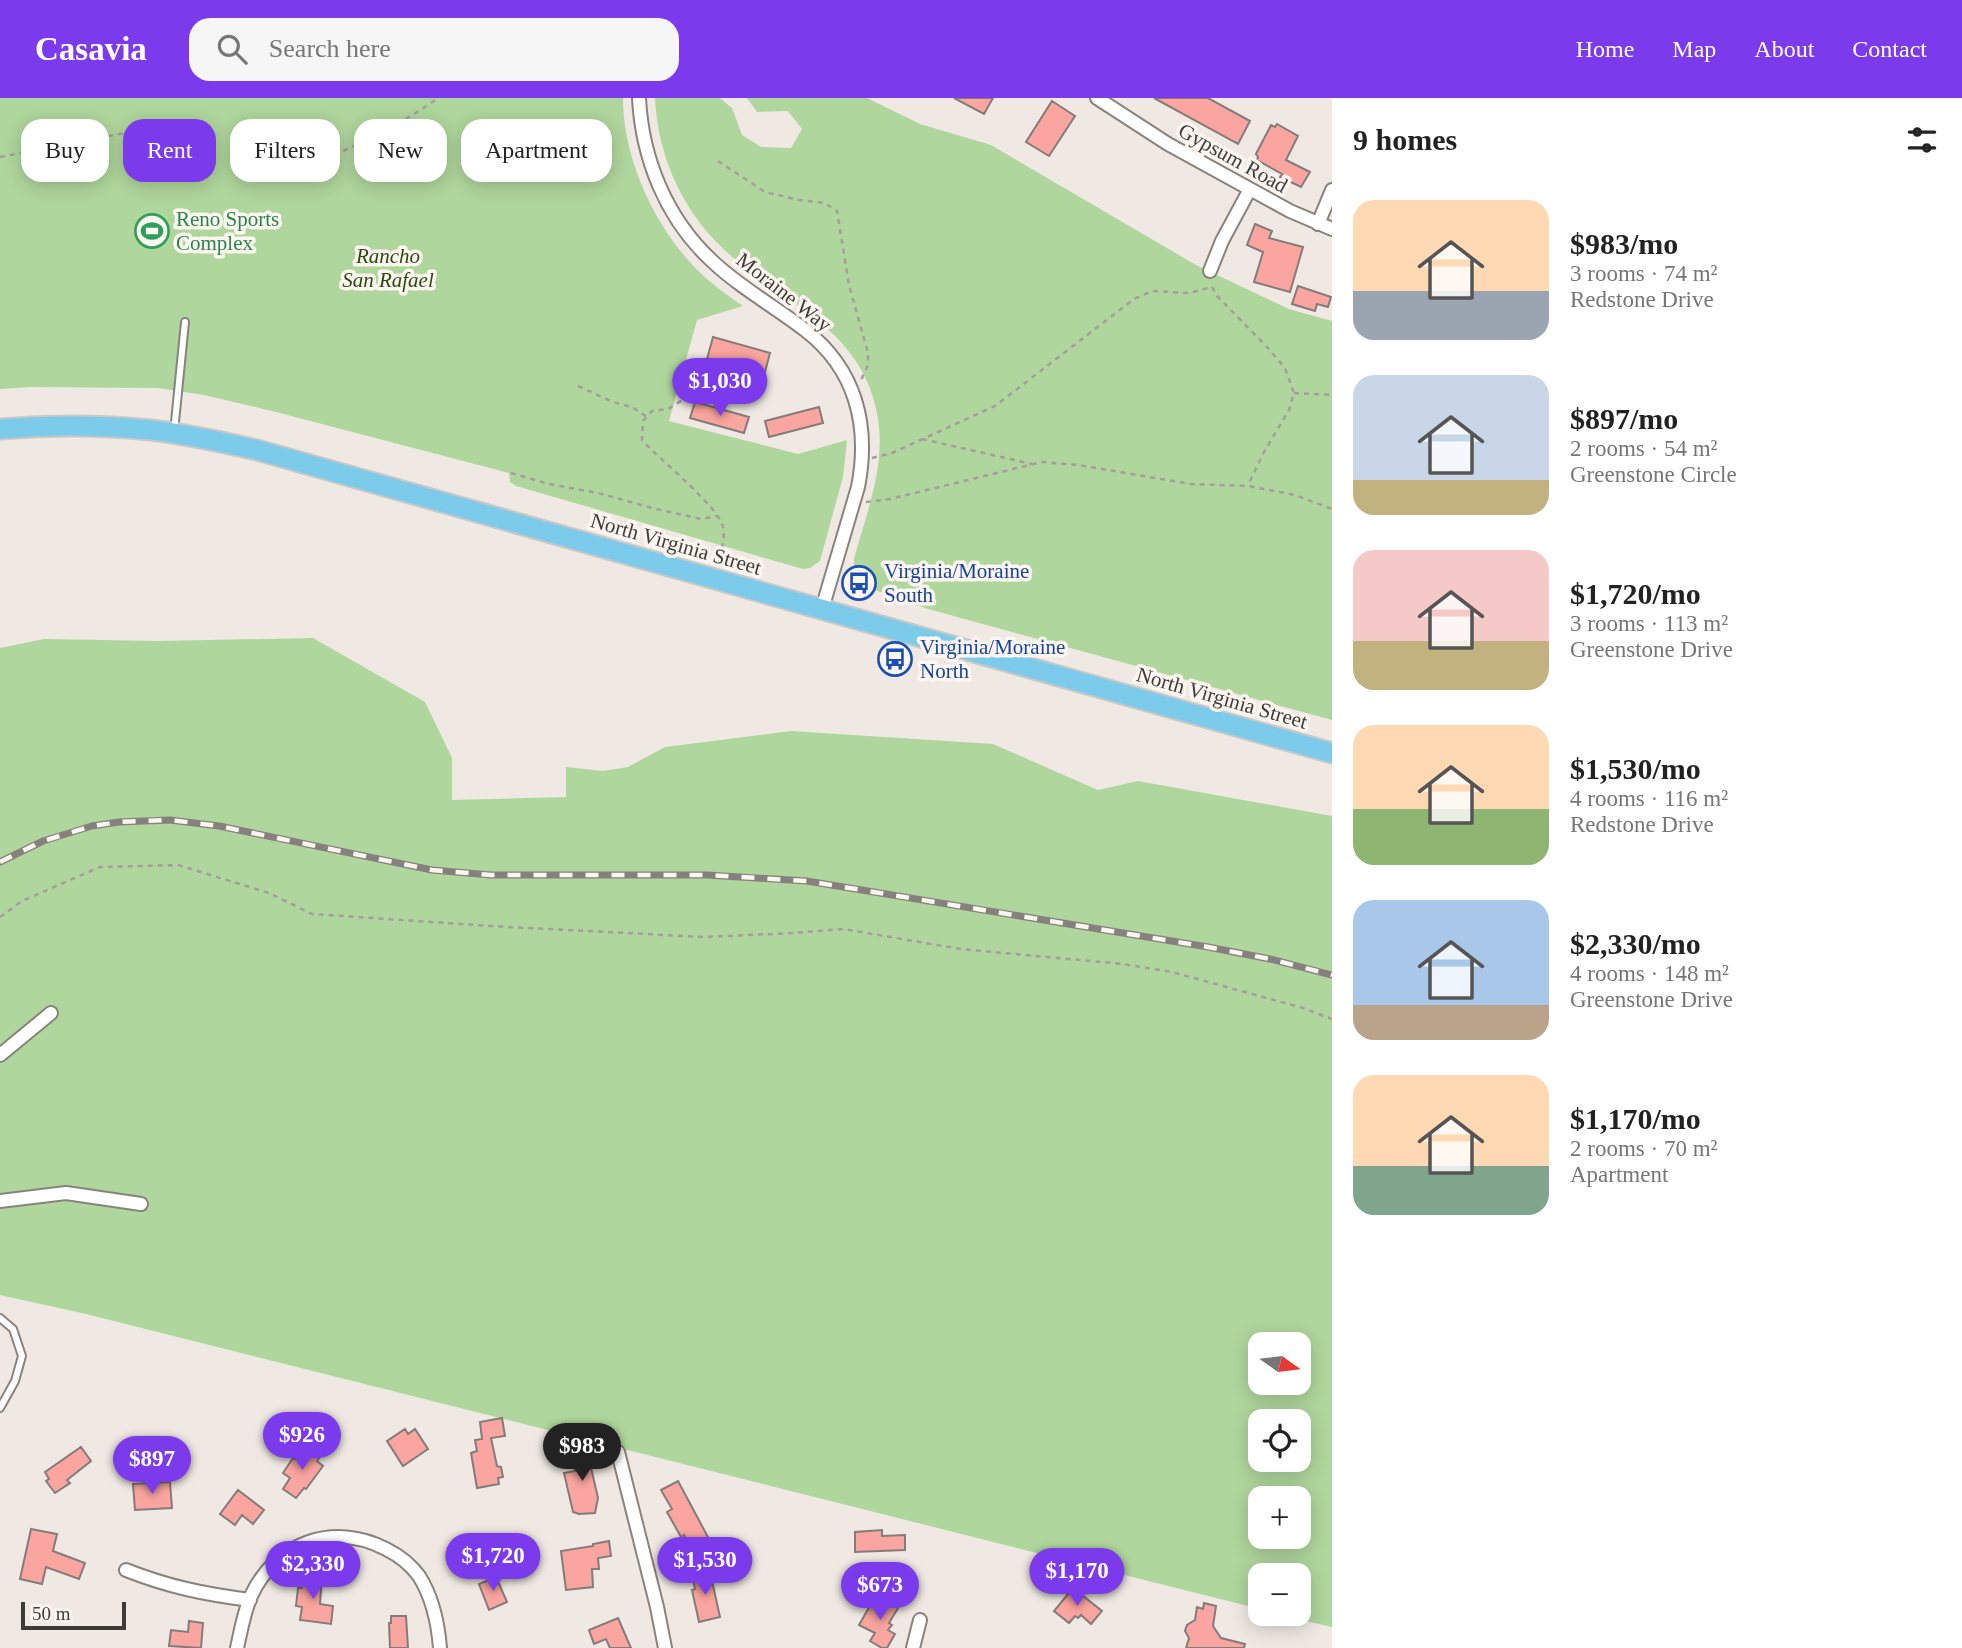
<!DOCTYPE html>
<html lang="en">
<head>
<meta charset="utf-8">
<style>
	body { margin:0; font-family:"Times New Roman",serif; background:#f6f6f6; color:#222; height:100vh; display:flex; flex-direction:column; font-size:26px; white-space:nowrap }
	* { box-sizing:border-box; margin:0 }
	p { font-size:23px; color:#767676 }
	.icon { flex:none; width:38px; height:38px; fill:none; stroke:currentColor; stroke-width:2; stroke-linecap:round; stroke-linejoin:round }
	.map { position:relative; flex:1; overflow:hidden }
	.panel { display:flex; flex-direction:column; background:#fff; width:630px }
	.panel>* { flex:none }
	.guide { position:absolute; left:21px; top:21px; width:665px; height:63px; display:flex; gap:14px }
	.needle { width:46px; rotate:104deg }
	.buttons { position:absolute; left:1248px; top:1234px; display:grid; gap:14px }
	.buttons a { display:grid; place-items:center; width:63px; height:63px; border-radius:14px; background:#fff; box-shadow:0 4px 18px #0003; font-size:35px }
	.scale { position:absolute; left:21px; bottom:18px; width:105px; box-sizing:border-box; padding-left:7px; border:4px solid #3e3b39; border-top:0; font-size:19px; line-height:24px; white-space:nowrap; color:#3e3b39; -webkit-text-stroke:5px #fdf6f0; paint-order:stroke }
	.price { position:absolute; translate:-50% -60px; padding:0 16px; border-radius:24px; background:#7c3aed; color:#fff; font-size:23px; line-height:46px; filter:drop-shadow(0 2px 4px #0008) }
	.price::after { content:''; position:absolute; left:50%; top:42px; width:21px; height:16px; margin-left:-10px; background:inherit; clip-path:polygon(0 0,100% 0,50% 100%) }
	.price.on { background:#222; color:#fff }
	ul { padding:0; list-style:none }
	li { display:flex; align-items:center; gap:21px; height:175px; padding:0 21px }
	li span { display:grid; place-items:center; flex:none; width:196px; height:140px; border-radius:21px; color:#555 }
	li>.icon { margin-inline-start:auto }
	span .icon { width:84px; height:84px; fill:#fffc; stroke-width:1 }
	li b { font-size:30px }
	h2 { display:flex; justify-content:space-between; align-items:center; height:84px; padding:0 21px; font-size:30px }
	.tag { padding:0 24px; border-radius:21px; background:#fff; box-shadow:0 4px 18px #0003; font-size:24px; line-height:63px }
	.tag.on { background:#7c3aed; color:#fff }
	header { display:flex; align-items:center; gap:42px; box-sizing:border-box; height:98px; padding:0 35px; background:#7c3aed; color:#fff }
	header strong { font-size:33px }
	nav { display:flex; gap:38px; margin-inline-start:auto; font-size:24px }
	.search { width:490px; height:63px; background:#f6f6f6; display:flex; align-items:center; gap:18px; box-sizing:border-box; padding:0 24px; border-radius:21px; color:#767676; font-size:26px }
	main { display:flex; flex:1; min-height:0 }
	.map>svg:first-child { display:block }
	.green { fill:#afd69c; fill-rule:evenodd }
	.building { fill:#faa59f; stroke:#847b7a; stroke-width:2 }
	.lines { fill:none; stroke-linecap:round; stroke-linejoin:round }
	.service-casing { stroke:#89837d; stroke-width:10 }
	.minor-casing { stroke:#89837d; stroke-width:16 }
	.primary-casing { stroke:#c9c8c8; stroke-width:23 }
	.path { stroke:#a49f9b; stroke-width:2.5; stroke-dasharray:5 5; stroke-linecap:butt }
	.service { stroke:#fff; stroke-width:6 }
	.minor { stroke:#fff; stroke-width:12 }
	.primary { stroke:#7ccbea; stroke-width:19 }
	.rail-casing { stroke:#86817e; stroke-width:7 }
	.rail { stroke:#fdf6f0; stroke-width:4.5; stroke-dasharray:13; stroke-linecap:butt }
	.labels { text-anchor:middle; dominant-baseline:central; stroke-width:7; stroke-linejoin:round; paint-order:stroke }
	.street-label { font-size:21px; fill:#3e3b39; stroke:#fdf6f0 }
	.leisure-label { font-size:21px; fill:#27864d; stroke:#fdf6f0; text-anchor:start }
	.park-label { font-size:21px; font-style:italic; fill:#284b11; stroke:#fdf6f0 }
	.transit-label { font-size:21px; fill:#164399; stroke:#fdf6f0; text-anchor:start }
</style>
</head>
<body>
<header>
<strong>Casavia</strong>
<div class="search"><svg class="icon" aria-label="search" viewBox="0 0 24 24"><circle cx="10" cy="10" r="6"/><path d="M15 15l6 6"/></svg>Search here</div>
<nav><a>Home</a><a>Map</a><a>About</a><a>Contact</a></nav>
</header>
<main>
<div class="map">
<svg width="1332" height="1550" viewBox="0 0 1332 1550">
	<rect width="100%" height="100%" fill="#f0e9e3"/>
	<path class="green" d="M 0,0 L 623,0 C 623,65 659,139 708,182 C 719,191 731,200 743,208 L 697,222 L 669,323 L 798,356 L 847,342 L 843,379 L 820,463 L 810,470 L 803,471 L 516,388 L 510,384 L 509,375 L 276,314 L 204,297 L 158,290 L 31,289 L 0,291 Z
		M 655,0 L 720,0 L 732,10 L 742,37 L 761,49 L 791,50 L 802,31 L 788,13 L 757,14 L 747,0 L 867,0 L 920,26 L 991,47 L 1196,167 L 1289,211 L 1332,223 L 1332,622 L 932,512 C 916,507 868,492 859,482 C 853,476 854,468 854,461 C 867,413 887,365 877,315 C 862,235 792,208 736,162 C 687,122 658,64 655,0 Z
		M 313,540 L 425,604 L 452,660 L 452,702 L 566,699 L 566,669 L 603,673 L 628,669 L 665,649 L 791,633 L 993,646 L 1098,692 L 1138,683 L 1332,718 L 1332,1529 L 1276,1516 L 1298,1516 L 1298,1477 L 1260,1477 L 1260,1511 L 86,1216 L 0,1197 L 0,550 L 44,541 L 158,543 ZM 1260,1246 L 1298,1246 L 1298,1284 L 1260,1284 ZM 1260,1323 L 1298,1323 L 1298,1362 L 1260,1362 ZM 1260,1400 L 1298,1400 L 1298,1438 L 1260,1438 Z"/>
	<path class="building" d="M 954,0 L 993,0 L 984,16 Z
		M 1154,0 L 1208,0 L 1250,23 L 1238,46 Z
		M 1052,3 L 1075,18 L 1049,58 L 1026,44 Z
		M 1277,26 L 1298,38 L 1286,62 L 1310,74 L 1301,89 L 1280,79 L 1282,76 L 1257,62 L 1258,59 L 1256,56 L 1271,27 L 1275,29 Z
		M 1255,126 L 1272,133 L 1269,140 L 1303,149 L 1290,194 L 1254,184 L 1263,154 L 1247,147 Z
		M 1298,188 L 1331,199 L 1328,209 L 1317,206 L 1315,213 L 1292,206 Z
		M 713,239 L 770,255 L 764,278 L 707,261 Z
		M 695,304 L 749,319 L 744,335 L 690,320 Z
		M 819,309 L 823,325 L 769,339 L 765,323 Z
		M 502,1320 L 505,1338 L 491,1340 L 497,1368 L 501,1369 L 503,1379 L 498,1380 L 499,1386 L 477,1390 L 471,1355 L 477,1353 L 475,1342 L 482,1341 L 480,1324 Z
		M 405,1331 L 408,1336 L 415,1331 L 428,1351 L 403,1368 L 387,1343 Z
		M 305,1348 L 320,1359 L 317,1363 L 323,1368 L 306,1391 L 304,1390 L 296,1400 L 283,1391 L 290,1380 L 283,1375 L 293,1360 L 295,1361 Z
		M 586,1348 L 598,1400 L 595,1415 L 579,1416 L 573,1414 L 564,1375 L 575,1373 L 570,1351 Z
		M 81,1349 L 91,1363 L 67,1382 L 70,1385 L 55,1395 L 46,1383 L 49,1381 L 45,1374 Z
		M 678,1383 L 709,1441 L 691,1450 L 684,1437 L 681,1439 L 667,1414 L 672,1411 L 661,1392 Z
		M 170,1384 L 172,1410 L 135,1412 L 133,1386 Z
		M 238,1392 L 264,1412 L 253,1426 L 242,1417 L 235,1427 L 220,1416 Z
		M 31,1431 L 57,1436 L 53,1453 L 85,1465 L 79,1481 L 46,1469 L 42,1486 L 20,1481 Z
		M 882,1432 L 882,1438 L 905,1437 L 905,1452 L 855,1454 L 855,1434 Z
		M 609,1443 L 611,1458 L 598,1460 L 599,1471 L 592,1471 L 593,1489 L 566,1492 L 561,1453 L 593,1448 L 593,1446 Z
		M 710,1474 L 720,1519 L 699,1524 L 692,1492 L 695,1491 L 692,1477 Z
		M 304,1475 L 322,1477 L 320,1506 L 333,1508 L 331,1526 L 300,1522 L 302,1509 L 296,1508 L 298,1490 L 302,1490 Z
		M 496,1479 L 507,1504 L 489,1512 L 479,1486 Z
		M 1073,1490 L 1102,1513 L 1091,1526 L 1081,1517 L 1078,1520 L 1075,1518 L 1069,1525 L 1054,1513 Z
		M 876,1497 L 898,1510 L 889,1525 L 892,1527 L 888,1532 L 895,1536 L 887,1550 L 882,1550 L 870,1543 L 875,1535 L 859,1527 Z
		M 1204,1505 L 1216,1508 L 1213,1528 L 1221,1540 L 1245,1546 L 1244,1550 L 1186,1550 L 1189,1540 L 1185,1533 L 1187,1527 L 1195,1522 L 1197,1509 L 1203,1511 Z
		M 391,1518 L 406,1518 L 408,1550 L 390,1550 L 389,1525 L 391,1525 Z
		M 618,1520 L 631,1550 L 610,1550 L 606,1541 L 594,1546 L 589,1532 Z
		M 189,1523 L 203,1525 L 201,1550 L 169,1548 L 171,1532 L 188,1534 Z"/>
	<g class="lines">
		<g class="service-casing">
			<path id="service" d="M 174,334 L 185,224
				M 0,1220 L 13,1231 L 22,1258 L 15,1283 L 0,1310"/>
		</g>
		<g class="minor-casing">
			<path id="minor" d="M 639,0 C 642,60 666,120 711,162 C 739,189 774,208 805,232 C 856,271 870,328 858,389 L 822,511
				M 1097,0 L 1168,46 L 1290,113 L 1332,131
				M 1318,126 L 1332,92
				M 1210,173 L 1222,143 L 1250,91
				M 0,957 L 51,915
				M 0,1103 L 66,1095 L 141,1106
				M 618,1354 L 657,1509 L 665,1550
				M 126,1472 C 169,1489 204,1496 250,1502
				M 237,1550 C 241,1532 244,1514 251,1498 C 276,1444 334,1424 386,1451 C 398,1457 411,1467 419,1478 C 433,1500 438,1525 440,1550
				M 913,1550 L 920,1522"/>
		</g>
		<g class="primary-casing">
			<path id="primary" d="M 0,331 C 50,327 101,327 151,332 C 186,336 222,344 257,352 L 1332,655"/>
		</g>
		<path class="path" d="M 0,59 L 151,30
			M 718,63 L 765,94 L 799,102 L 825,105 L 837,113 L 849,187 L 868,255 L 868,267 L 862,280 L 859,282
			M 247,79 C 311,73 386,37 438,0
			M 1212,189 L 1217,198 L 1267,249 L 1285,270 L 1294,295 L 1289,312 L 1264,354 L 1248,387
			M 703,284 L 693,288 L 684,301 L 668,311 L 652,313 L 643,323 L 642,342 C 659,361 719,409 723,429 C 726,441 720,456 717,467
			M 578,288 L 613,304 L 632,309 L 647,319
			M 1294,295 L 1332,297
			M 922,341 L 1032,366
			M 872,360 L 892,355 L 995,308 L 1134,201 L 1152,193 L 1189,195 L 1212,189
			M 511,375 L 549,386 L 598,395 L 652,410 L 701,421 L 717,418
			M 866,404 L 890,401 L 1042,364 L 1078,367 L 1191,386 L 1248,388 L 1295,397 L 1332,411
			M 0,819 L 22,803 L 100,769 L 178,767 L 269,795 L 312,816 L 491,828 L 704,839 L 793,835 L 843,831 L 961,851 L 1123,866 L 1172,874 L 1303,910 L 1332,921"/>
		<use href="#service" class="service"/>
		<use href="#minor" class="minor"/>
		<use href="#primary" class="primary"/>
		<g class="rail-casing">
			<path id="rail" d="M 0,764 L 43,743 L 92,728 L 119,724 L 170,722 L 219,728 L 432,772 L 491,777 L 707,777 L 807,783 L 1208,849 L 1270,861 L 1332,877"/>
		</g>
		<use href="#rail" class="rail"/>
	</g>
	<defs>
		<g id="stadium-ring" transform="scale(1.75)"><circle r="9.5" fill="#fdf6f0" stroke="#2e9e5b" stroke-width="1.5"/><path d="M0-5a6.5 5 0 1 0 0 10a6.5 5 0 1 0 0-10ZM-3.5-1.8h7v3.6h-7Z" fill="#2e9e5b"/></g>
		<g id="bus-ring" transform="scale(1.75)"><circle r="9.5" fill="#fdf6f0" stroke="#1a4fb4" stroke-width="1.5"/><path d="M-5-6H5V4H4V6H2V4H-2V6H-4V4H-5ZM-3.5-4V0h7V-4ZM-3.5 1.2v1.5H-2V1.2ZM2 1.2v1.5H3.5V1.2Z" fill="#1a4fb4"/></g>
	</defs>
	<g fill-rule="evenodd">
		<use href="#stadium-ring" x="152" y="133"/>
		<use href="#bus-ring" x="859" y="485"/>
		<use href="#bus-ring" x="895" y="561"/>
	</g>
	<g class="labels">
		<g class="street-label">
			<text transform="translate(1233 60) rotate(29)">Gypsum Road</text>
			<text transform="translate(784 194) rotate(38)">Moraine Way</text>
			<text transform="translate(676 446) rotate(16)">North Virginia Street</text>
			<text transform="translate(1222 600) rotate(16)">North Virginia Street</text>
		</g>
		<g class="leisure-label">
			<text x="176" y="121">Reno Sports<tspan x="176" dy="24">Complex</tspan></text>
		</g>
		<g class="park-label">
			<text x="388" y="158">Rancho<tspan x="388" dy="24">San Rafael</tspan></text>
		</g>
		<g class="transit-label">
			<text x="884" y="473">Virginia/Moraine<tspan x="884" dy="24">South</tspan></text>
			<text x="920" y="549">Virginia/Moraine<tspan x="920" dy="24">North</tspan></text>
		</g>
	</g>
</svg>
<div class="buttons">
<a><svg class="needle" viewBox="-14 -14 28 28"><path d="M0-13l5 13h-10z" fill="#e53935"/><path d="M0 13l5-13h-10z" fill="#767676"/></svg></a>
<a><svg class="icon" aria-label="locate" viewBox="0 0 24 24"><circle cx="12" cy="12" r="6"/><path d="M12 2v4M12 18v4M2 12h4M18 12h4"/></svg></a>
<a>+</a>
<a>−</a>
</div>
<div class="scale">50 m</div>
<b class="price" style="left:720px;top:320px">$1,030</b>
<b class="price" style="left:302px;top:1374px">$926</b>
<b class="price on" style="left:582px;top:1385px">$983</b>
<b class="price" style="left:152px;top:1398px">$897</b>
<b class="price" style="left:493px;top:1495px">$1,720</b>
<b class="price" style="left:705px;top:1499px">$1,530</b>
<b class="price" style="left:313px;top:1503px">$2,330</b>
<b class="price" style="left:1077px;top:1510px">$1,170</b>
<b class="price" style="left:880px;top:1524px">$673</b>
<div class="guide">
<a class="tag">Buy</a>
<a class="tag on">Rent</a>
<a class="tag">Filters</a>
<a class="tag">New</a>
<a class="tag">Apartment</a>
</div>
</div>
<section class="panel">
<h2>9 homes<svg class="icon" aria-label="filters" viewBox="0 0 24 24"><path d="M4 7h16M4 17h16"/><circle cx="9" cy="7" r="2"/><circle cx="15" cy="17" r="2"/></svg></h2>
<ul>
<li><span style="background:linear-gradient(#ffd9b3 65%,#9aa5b1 0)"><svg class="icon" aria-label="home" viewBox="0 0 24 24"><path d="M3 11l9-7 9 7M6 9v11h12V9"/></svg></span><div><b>$983/mo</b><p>3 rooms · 74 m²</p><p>Redstone Drive</p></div></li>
<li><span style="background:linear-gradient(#c9d6e8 75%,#c2b280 0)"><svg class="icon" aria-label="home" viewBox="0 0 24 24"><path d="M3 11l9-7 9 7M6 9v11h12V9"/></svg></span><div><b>$897/mo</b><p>2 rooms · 54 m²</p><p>Greenstone Circle</p></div></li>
<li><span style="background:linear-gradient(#f6c9c9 65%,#c2b280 0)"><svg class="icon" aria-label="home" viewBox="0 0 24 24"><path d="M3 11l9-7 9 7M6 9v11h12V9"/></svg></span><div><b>$1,720/mo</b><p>3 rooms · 113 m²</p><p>Greenstone Drive</p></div></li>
<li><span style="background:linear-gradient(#ffd9b3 60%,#8fb573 0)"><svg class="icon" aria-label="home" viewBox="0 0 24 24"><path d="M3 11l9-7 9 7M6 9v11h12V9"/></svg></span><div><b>$1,530/mo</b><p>4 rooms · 116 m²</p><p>Redstone Drive</p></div></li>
<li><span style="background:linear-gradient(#a9c7e8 75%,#b9a48a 0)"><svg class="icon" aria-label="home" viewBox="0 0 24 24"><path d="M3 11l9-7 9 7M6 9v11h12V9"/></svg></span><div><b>$2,330/mo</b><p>4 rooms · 148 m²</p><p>Greenstone Drive</p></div></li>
<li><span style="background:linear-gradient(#ffd9b3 65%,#7fa58c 0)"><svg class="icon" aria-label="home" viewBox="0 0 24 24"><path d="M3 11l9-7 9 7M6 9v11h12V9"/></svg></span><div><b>$1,170/mo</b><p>2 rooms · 70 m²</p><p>Apartment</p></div></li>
</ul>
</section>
</main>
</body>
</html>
